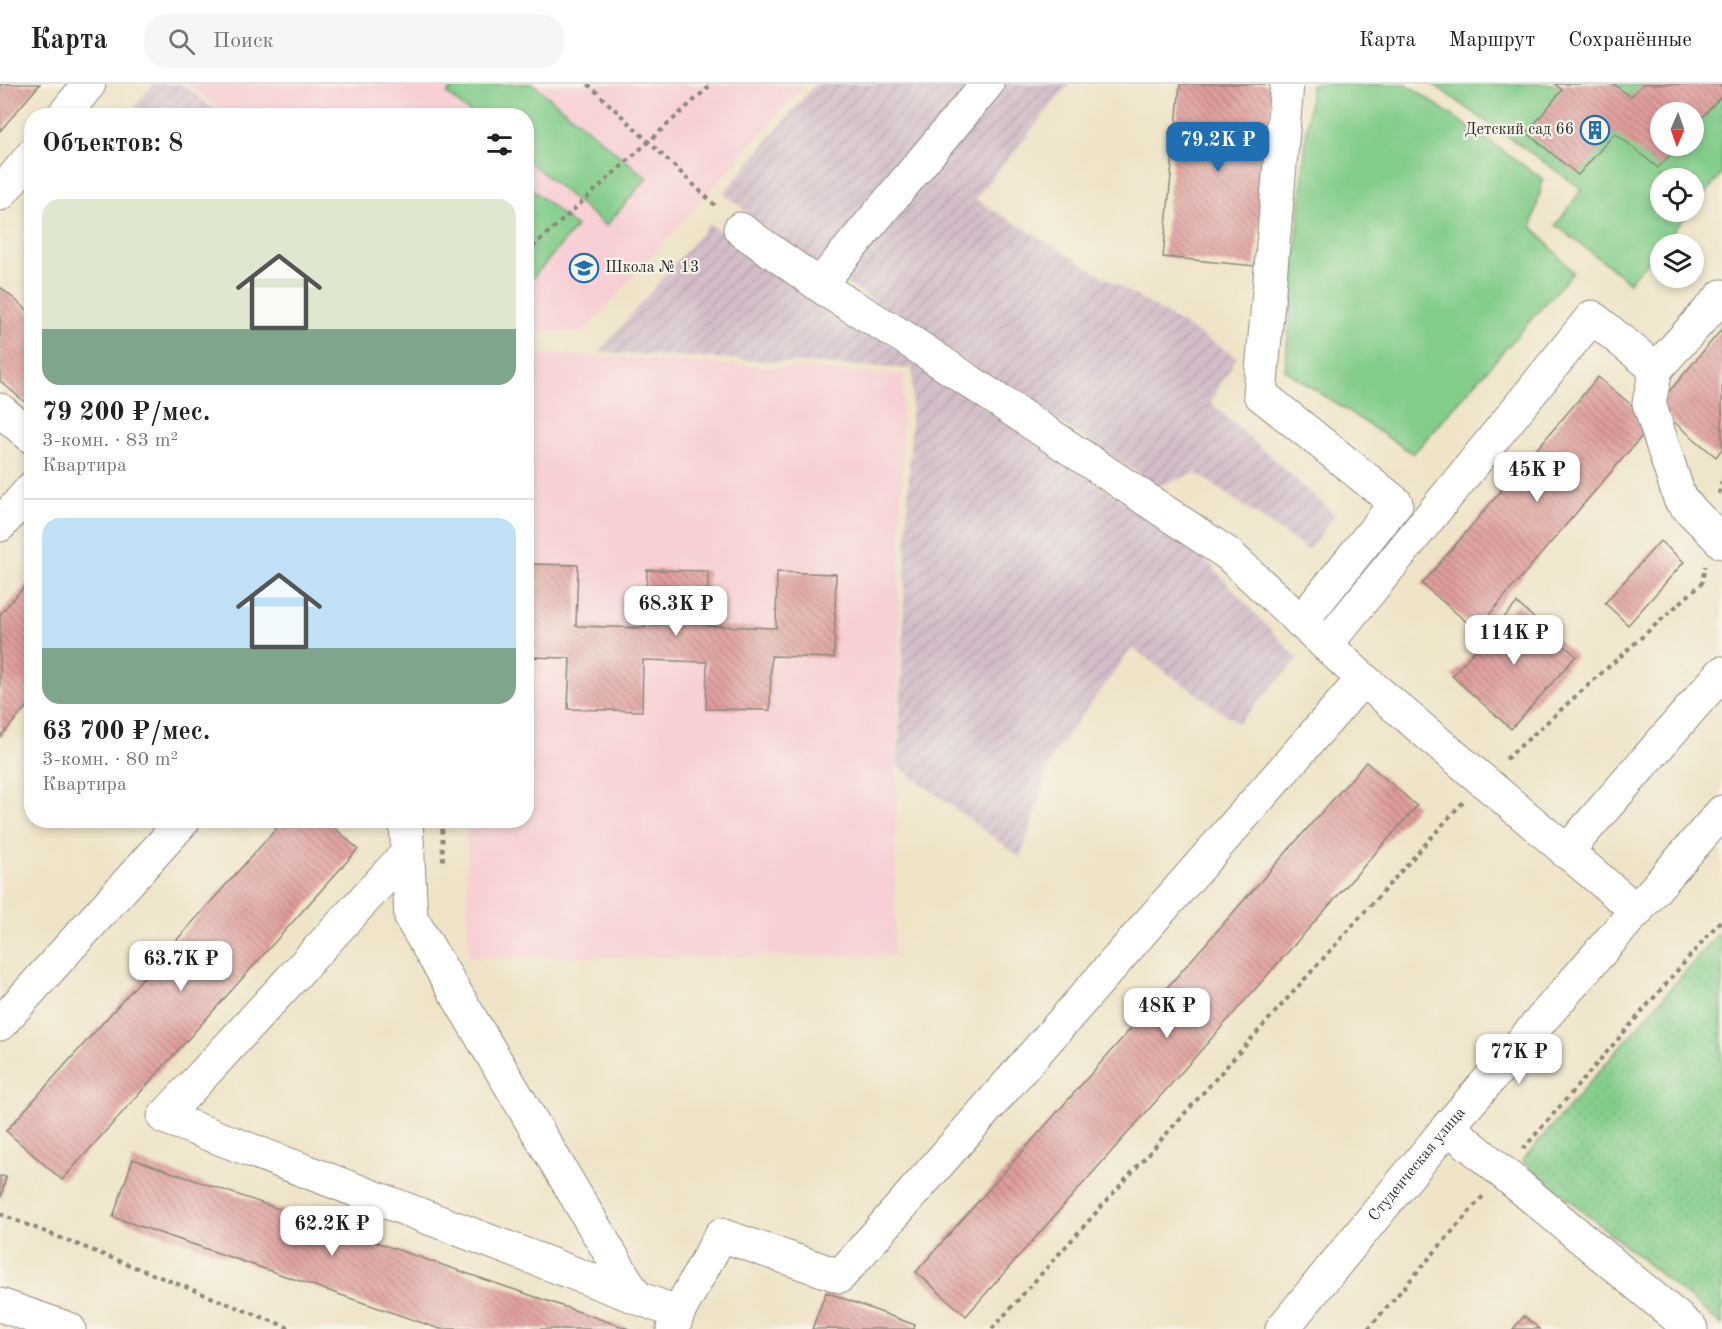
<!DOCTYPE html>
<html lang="ru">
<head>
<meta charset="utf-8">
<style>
	body { margin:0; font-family:"Old Standard TT",serif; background:#f6f6f6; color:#222; height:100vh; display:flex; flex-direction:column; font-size:22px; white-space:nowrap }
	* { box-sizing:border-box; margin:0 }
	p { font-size:20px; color:#767676 }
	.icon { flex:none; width:33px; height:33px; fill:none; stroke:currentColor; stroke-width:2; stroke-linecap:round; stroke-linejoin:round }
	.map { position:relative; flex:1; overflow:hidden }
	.details { position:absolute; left:24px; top:24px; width:510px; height:720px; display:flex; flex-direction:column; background:#fff; border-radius:24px; box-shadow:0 3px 9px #0003 }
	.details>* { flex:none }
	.needle { width:39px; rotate:182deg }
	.controls { position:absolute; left:1650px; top:18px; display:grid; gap:12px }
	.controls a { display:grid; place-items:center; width:54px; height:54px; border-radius:50%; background:#fff; box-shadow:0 3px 9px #0003; font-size:30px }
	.price { position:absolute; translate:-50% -51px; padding:0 14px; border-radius:12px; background:#fff; color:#222; font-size:20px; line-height:39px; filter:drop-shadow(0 2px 3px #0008) }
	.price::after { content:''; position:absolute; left:50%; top:36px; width:18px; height:14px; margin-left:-9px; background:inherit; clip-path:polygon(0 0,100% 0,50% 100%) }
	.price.on { background:#1f6fb2; color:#fff }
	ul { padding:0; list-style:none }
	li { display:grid; align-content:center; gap:12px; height:318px; padding:0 18px }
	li+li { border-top:2px solid #e0e0e0 }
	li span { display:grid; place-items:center; height:186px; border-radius:18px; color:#555 }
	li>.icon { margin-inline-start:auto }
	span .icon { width:108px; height:108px; fill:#fffc; stroke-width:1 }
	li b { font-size:26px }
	h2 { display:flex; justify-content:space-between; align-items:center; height:72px; padding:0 18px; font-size:26px }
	header { display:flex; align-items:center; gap:36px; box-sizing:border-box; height:84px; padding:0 30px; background:#fff; border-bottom:2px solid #e0e0e0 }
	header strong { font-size:28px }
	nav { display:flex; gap:33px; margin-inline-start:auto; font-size:21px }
	.search { width:420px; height:54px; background:#f6f6f6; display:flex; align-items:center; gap:15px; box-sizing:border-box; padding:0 21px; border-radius:24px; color:#767676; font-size:22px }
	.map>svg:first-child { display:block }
	.built { fill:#f7cfd4 }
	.industrial { fill:url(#industrial-furrows) }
	.grass { fill:url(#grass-dots); stroke:#577c5a; stroke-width:1.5 }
	.park { fill:#83cd8a; stroke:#577c5a; stroke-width:1.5; fill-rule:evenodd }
	.building { fill:url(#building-back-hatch) }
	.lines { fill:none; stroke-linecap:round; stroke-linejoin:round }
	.minor-casing { stroke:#8d887a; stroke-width:35 }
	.major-casing { stroke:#8d887a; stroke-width:35 }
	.path { stroke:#8d887a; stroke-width:4; stroke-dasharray:4.5 4.5; stroke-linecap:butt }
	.minor { stroke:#fff; stroke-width:33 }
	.major { stroke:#fff; stroke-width:33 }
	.labels { text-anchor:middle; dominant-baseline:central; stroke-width:4.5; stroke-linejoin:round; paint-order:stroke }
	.poi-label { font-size:16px; fill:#2b2b2b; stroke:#f7f3e8; text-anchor:end }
	.street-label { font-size:16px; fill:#2b2b2b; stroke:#f7f3e8 }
</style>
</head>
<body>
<header>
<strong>Карта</strong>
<div class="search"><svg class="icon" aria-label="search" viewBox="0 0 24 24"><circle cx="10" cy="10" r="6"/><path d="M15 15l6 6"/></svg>Поиск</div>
<nav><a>Карта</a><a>Маршрут</a><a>Сохранённые</a></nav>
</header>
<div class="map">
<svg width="1722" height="1245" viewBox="0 0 1722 1245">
	<defs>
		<pattern id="industrial-furrows" width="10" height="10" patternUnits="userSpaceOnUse" patternTransform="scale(1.5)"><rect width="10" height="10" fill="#d2bdc8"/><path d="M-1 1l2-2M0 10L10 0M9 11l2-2" fill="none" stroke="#b4a3ac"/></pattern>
		<pattern id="grass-dots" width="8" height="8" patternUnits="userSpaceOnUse" patternTransform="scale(1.5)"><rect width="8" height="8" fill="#83cd8a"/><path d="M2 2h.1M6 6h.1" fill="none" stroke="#71b077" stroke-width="1.8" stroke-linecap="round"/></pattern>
		<pattern id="building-back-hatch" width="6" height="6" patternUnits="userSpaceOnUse" patternTransform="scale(1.5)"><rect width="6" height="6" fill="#df9d9c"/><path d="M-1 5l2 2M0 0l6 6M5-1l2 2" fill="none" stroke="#b5807f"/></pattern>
	</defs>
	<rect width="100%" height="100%" fill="#f7f3e8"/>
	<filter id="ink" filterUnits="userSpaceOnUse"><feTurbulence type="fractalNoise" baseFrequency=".0167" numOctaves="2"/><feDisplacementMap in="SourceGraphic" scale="12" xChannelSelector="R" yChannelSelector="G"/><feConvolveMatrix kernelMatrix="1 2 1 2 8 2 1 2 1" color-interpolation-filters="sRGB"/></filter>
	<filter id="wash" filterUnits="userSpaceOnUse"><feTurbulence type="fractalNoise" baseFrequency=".008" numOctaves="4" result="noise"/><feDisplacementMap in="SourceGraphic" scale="24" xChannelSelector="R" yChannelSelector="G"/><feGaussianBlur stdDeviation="1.35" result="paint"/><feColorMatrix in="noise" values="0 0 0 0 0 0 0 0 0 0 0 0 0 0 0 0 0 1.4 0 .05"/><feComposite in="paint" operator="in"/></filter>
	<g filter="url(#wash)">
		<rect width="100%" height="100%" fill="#efe4c8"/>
		<path class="built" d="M 187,0 L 805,0 L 584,248 L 527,248 L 526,32 L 228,31 Z
			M 527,268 L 903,291 L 894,871 L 469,874 L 466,737 L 526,736 Z"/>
		<path class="industrial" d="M 154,0 L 181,0 L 222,31 L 127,31 Z
			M 815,0 L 1069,0 L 975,115 L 1237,273 L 1210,318 L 1335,431 L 1308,466 L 1196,389 L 1157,402 L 777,154 L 724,109 Z
			M 709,140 L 1195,465 L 1298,575 L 1238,639 L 1132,564 L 1051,673 L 1021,774 L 898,682 L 913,285 L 599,268 Z"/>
		<path class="grass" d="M 1722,845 L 1722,1241 L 1522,1077 Z"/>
		<path class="park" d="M 456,0 L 533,0 L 647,94 L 606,142 L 527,76 L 526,32 L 473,31 L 447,10 Z
			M 1311,0 L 1407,0 L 1543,95 L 1532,142 L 1573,188 L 1413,370 L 1285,286 Z
			M 1433,0 L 1722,0 L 1722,90 L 1694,123 L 1694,94 L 1660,94 L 1660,128 L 1690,128 L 1629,198 L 1556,141 L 1582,105 ZM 1660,28 L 1694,28 L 1694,62 L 1660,62 Z
			M 527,101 L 576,143 L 527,201 Z"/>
		<g id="blocks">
			<path class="building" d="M 0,0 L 40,0 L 0,47 Z
				M 1180,0 L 1273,0 L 1255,182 L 1163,173 Z
				M 1555,0 L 1614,0 L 1630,13 L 1643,0 L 1719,0 L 1722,3 L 1722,11 L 1694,43 L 1694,28 L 1660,28 L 1660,62 L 1678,62 L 1658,84 L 1615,49 L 1578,91 L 1527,49 L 1562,6 Z
				M 0,203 L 32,230 L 32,324 L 0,297 Z
				M 1722,245 L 1722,365 L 1716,373 L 1656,323 Z
				M 1598,293 L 1653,339 L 1476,546 L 1422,500 Z
				M 1660,457 L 1684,478 L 1628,541 L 1605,519 Z
				M 526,480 L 578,481 L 576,542 L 645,544 L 647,486 L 708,487 L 707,542 L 776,544 L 777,488 L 836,490 L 834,574 L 771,572 L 770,626 L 706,625 L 707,578 L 643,576 L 642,627 L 568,625 L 570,574 L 526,573 Z
				M 32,494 L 32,617 L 0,653 L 0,530 Z
				M 1517,519 L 1576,572 L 1511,645 L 1452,592 Z
				M 1366,678 L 1417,722 L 966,1232 L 916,1188 Z
				M 284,736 L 326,736 L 358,765 L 62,1096 L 6,1047 Z
				M 133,1075 L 629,1245 L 440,1245 L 113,1133 Z
				M 0,1092 L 6,1093 L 1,1113 L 0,1113 Z
				M 826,1208 L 915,1241 L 914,1245 L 812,1245 Z
				M 1524,1232 L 1539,1245 L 1513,1245 Z"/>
		</g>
	</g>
	<g filter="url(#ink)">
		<use href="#blocks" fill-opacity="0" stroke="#8d887a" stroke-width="1.5"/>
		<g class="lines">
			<g class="minor-casing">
				<g id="minor">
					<path d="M 1287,0 L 1260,310 L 1396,419 L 1301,538"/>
					<path d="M 63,32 L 89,0"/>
					<path d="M 0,110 L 32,71"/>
					<path d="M 740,145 L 832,210 L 905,254 L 1228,470 L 1363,595 L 1637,827"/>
					<path d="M 819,201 L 987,0"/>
					<path d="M 1722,212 L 1656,285 L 1649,319 L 1680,415 L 1722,458"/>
					<path d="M 0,326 L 32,353"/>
					<path d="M 0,441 L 32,404"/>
					<path d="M 1326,561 L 1592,233 L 1656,285"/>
					<path d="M 406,736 L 411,834 L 636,1213"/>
					<path d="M 408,768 L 164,1033 L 678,1229"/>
					<path d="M 1566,768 L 1722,589"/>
					<path d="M 0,940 L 184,736"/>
					<path d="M 1448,1043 L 1691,1245"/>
					<path d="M 673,1245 L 678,1229 L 721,1151 L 840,1192 L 1363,595"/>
					<path id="s1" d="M 1282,1245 L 1448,1043 L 1722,728"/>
				</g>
			</g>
			<g class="major-casing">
				<path id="major" d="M 0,1221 L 69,1245"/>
			</g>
			<path class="path" d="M 588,0 L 718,124
				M 526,169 L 712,0
				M 1719,410 L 1722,396
				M 1506,675 L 1702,499 L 1705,482
				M 442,736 L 443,778
				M 1523,1065 L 1722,835
				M 0,1130 L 292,1245
				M 992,1245 L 1463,718
				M 1368,1245 L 1483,1112"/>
			<use href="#minor" class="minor"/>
			<use href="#major" class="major"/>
		</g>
	</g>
	<defs>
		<g id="building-ring" transform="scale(1.5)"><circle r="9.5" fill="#f7f3e8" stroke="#1f6fb2" stroke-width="1.5"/><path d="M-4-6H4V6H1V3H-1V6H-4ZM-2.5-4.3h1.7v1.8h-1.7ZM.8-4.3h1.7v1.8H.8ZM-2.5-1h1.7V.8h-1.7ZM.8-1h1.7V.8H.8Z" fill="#1f6fb2"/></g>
		<g id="school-ring" transform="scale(1.5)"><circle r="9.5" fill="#f7f3e8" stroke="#1f6fb2" stroke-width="1.5"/><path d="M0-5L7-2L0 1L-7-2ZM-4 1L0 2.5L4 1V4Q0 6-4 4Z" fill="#1f6fb2"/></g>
	</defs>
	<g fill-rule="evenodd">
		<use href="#building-ring" x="1595" y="46"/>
		<use href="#school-ring" x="584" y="184"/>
	</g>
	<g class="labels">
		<g class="poi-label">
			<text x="1574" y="46">Детский сад 66</text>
			<text x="605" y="184" text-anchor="start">Школа № 13</text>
		</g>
		<g class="street-label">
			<text stroke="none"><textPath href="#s1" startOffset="213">Студенческая улица</textPath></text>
		</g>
	</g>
</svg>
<div class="controls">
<a><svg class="needle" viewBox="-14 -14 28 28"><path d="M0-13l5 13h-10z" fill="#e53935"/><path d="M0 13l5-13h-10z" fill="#767676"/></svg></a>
<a><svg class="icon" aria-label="locate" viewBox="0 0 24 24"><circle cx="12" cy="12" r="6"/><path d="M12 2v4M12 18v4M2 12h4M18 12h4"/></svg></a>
<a><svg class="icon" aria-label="layers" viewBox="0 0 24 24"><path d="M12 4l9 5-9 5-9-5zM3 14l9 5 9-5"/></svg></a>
</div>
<b class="price on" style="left:1218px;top:89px">79.2K ₽</b>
<b class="price" style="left:1537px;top:419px">45K ₽</b>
<b class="price" style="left:676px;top:553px">68.3K ₽</b>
<b class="price" style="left:1514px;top:582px">114K ₽</b>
<b class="price" style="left:181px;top:908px">63.7K ₽</b>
<b class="price" style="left:1167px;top:955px">48K ₽</b>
<b class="price" style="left:1519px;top:1001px">77K ₽</b>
<b class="price" style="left:332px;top:1173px">62.2K ₽</b>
<section class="details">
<h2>Объектов: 8<svg class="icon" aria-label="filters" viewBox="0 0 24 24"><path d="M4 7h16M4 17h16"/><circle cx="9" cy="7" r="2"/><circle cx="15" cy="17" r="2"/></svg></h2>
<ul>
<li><span style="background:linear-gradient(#dfe7d0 70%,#7fa58c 0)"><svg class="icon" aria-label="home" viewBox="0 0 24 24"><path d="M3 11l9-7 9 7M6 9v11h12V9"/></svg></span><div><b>79 200 ₽/мес.</b><p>3-комн. · 83 m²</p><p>Квартира</p></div></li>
<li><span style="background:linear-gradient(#bfe0f5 70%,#7fa58c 0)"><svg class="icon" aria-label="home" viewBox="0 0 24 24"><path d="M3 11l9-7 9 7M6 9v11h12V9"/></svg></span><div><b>63 700 ₽/мес.</b><p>3-комн. · 80 m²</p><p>Квартира</p></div></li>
</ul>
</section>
</div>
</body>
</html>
